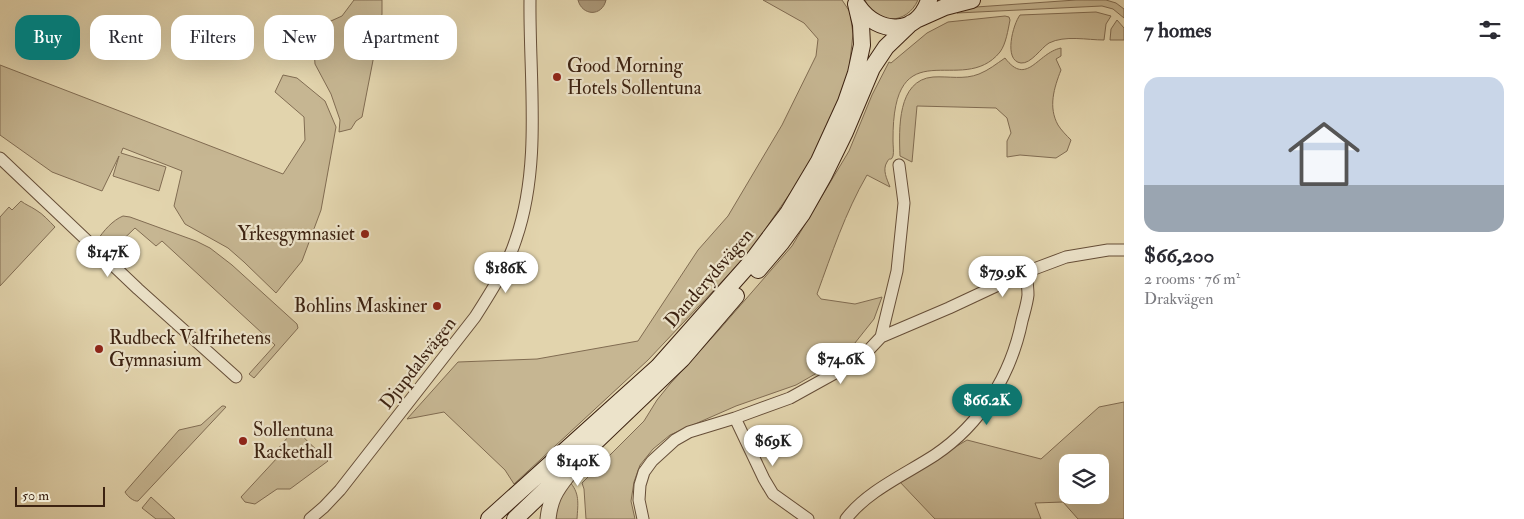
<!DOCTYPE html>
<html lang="en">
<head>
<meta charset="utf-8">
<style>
	body { margin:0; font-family:"IM FELL Double Pica",serif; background:#f7f7f7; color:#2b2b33; height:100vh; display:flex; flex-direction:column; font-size:19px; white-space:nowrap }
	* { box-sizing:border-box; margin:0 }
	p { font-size:16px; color:#7c7c81 }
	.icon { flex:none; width:28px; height:28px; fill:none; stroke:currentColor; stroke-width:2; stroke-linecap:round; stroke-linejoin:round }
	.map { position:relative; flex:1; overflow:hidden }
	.details { display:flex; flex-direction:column; background:#fff; width:400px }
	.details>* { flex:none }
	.hud { position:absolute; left:15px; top:15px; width:475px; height:45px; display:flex; gap:10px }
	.controls { position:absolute; left:1059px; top:454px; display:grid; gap:10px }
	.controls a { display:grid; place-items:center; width:50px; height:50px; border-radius:10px; background:#fff; box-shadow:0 5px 20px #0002; font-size:25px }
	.scale { position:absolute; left:15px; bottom:12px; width:90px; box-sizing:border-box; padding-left:5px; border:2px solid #3c2211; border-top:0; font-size:14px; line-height:18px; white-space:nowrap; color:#3c2211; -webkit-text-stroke:4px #ece3ca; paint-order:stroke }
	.price { position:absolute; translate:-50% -42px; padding:0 11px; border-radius:18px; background:#fff; color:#222; font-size:16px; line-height:32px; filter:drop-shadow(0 1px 2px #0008) }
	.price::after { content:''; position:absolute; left:50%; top:30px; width:15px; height:11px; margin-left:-8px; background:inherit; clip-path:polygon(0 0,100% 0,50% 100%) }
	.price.current { background:#0f766e; color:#fff }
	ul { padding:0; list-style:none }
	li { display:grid; align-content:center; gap:10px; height:265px; padding:0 20px }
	li span { display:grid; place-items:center; height:155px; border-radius:15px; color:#555 }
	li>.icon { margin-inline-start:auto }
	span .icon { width:90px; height:90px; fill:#fffc; stroke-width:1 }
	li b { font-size:21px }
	h2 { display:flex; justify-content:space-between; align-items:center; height:60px; padding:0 20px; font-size:21px }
	.chip { padding:0 18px; border-radius:15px; background:#fff; box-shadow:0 5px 20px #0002; font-size:18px; line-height:45px }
	.chip.current { background:#0f766e; color:#fff }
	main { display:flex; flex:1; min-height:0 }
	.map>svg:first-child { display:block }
	.green { fill:#c6b692; stroke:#816c52; fill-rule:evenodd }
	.water { fill:#aa9778; stroke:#7e684f }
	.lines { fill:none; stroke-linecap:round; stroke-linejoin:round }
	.minor-casing { stroke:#664e38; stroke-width:13 }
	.tertiary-casing { stroke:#664e38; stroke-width:17 }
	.secondary-casing { stroke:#3c2211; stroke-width:18 }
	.minor { stroke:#ece3ca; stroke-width:11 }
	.tertiary { stroke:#ece3ca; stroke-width:15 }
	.secondary { stroke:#ece3ca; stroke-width:16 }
	.poi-dot { fill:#8f2418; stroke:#ece3ca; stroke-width:2 }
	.labels { text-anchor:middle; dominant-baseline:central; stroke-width:4.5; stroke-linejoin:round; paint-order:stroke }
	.poi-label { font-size:19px; fill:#3c2211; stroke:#ece3ca; text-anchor:start }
	.street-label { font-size:19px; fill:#3c2211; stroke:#ece3ca }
</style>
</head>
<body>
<main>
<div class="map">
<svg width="1124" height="519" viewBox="0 0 1124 519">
	<rect width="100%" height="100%" fill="#e2d4ad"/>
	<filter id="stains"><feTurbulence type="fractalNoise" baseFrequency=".004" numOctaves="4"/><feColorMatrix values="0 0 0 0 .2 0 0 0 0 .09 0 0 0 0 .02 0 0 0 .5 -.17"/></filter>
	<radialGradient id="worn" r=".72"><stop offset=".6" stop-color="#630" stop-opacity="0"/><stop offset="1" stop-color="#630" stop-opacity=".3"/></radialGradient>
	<path class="green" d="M 354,0 L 382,0 L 382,14 L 362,117 L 356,121 L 351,129 L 339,132 L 340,120 L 331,94 L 315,64 L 313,35 L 322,25 L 342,16 Z
		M 763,0 L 842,0 L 850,12 L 853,34 L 848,79 L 809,166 L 748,254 L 648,360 L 514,484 L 505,470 L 444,412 L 407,419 L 458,362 L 537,359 L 638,341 L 698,250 L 728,216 L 782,125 L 816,56 L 818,39 L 804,23 Z
		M 865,0 L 918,0 C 907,25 875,26 865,0 Z
		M 1076,0 L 1106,0 L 1116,3 L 1124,9 L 1124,18 L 1113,9 L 1102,6 L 957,13 L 966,9 L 976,7 Z
		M 1096,12 L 1111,16 L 1106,24 L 1104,40 C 1087,40 1065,35 1049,43 C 1041,48 1031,64 1021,63 C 1003,61 1013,24 1020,15 Z
		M 1005,16 L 1009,17 L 1010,20 C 1008,30 1006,44 1000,52 C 962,99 892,25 893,141 C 893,146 894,152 893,156 C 890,163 891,155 887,162 C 882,170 887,179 890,187 L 867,175 C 845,213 832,253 817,294 L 821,299 L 855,304 L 882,297 L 874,319 L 843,358 L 796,385 L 736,406 L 670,435 L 653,449 L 640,465 L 634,482 L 631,501 L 635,519 L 586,519 L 584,489 L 582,483 L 644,421 L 657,400 L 670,384 L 719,330 L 792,246 L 849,151 L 872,95 L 889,62 L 891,63 L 927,33 L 948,22 Z
		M 116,20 C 126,26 128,36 120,45 L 110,43 C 104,33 107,26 116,20 Z
		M 1117,20 L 1124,28 L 1124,40 L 1110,40 L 1111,29 Z
		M 1061,48 L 1061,56 L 1056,59 L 1061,70 C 1054,88 1048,107 1058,125 C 1061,130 1067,136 1071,140 L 1067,151 L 1056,158 L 1020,155 L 1007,157 L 1007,141 L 1011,133 L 1007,118 L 996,108 L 917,106 L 912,162 L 900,156 C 899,129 897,80 933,77 C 949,76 964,80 979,74 C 989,70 996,64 1005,58 C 1027,87 1037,53 1061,48 Z
		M 0,65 L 283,174 L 305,140 L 304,117 L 275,92 L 283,75 L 297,78 L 325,101 L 336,127 L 321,210 L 302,261 L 276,293 L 244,262 L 228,248 L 185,224 L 174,206 L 182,171 L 123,148 L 121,153 L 166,167 L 159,191 L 113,176 L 119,156 L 102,191 L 52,172 L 0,135 Z
		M 21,201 C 26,205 30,206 36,210 C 43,214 49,221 55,227 L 0,286 L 0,217 L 9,207 L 12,210 Z
		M 123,216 L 130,217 L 196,241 L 210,248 L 232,265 L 297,324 L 298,328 L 254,378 L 249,374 L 275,345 L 162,241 L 156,246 L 135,228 L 110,252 L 97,241 C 103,231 113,220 123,216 Z
		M 1124,402 L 1124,519 L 1078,519 L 1063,502 L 1035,503 L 1041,519 L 935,519 L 899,481 L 967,440 L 1041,459 L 1099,407 ZM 1068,462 L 1100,462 L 1100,495 L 1068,495 Z
		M 222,406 L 224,406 L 226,407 L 138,501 C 134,502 127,496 125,492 L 179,430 L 201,425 Z
		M 295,429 L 328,461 L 290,489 L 277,489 L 255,504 L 245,502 L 241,497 L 278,457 L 274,453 Z
		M 569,481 C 580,493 578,503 577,519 L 553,519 L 555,505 Z
		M 151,497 L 175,519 L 156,519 L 142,508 Z"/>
	<path class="water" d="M 578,0 L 606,0 C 602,17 582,16 578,0 Z"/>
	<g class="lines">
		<g class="minor-casing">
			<path id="minor" d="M 0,158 L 138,289 L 236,377
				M 881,337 L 949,308 L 1026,272 L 1066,257 L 1108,250 L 1124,250
				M 735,418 L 764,479 L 773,494 L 808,519
				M 310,519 L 324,507 L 340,490 L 475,317 C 491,292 507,267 516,239 C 542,164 529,78 530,0
				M 643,519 L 639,500 L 640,485 L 644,472 L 652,461 L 675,440 L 689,432 L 735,418 L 790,398 L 846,367 L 865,354 L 881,337 L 897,271 L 904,203 L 899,165
				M 846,519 C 867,491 906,474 935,455 C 981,424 1011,375 1022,321 C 1024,313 1027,304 1028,295 C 1028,288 1027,280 1026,272"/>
		</g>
		<g class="tertiary-casing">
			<path id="tertiary" d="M 548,519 C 550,500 555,491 567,476"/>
		</g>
		<g class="secondary-casing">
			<path id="secondary" d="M 858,6 C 878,35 917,36 929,0
				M 918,19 L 945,7 L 972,0
				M 758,270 L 781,243 L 802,214 L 824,175 L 845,132 L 872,68 L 886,47 L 911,23
				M 489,519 L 658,367 L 752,261 L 788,213 L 819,161 L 846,102 L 856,73 L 862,45 L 861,25 L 856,4
				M 515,519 L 682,359 L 736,296"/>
		</g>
		<use href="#minor" class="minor"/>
		<use href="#tertiary" class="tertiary"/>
		<use href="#secondary" class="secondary"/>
	</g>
	<g class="poi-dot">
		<circle cx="557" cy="77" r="5"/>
		<circle cx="365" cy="234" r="5"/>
		<circle cx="437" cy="306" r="5"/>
		<circle cx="99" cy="349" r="5"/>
		<circle cx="243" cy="441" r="5"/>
	</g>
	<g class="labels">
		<g class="poi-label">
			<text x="567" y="66">Good Morning<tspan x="567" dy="22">Hotels Sollentuna</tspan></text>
			<text x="355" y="234" text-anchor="end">Yrkesgymnasiet</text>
			<text x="427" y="306" text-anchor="end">Bohlins Maskiner</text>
			<text x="109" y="338">Rudbeck Valfrihetens<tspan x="109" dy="22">Gymnasium</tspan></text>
			<text x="253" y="430">Sollentuna<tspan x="253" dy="22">Rackethall</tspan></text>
		</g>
		<g class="street-label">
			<text transform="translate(709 278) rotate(-49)">Danderydsvägen</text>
			<text transform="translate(418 363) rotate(-52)">Djupdalsvägen</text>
		</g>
	</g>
	<rect width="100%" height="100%" filter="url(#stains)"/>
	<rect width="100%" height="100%" fill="url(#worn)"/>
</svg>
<div class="controls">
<a><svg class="icon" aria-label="layers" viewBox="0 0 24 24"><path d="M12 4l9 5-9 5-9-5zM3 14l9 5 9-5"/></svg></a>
</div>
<div class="scale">50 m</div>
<b class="price" style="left:108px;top:278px">$147K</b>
<b class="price" style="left:506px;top:294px">$186K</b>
<b class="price" style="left:1003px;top:298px">$79.9K</b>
<b class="price" style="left:841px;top:385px">$74.6K</b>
<b class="price current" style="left:987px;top:426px">$66.2K</b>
<b class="price" style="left:773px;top:467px">$69K</b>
<b class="price" style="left:578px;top:487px">$140K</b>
<div class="hud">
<a class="chip current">Buy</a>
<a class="chip">Rent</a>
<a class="chip">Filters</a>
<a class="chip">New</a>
<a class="chip">Apartment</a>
</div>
</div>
<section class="details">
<h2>7 homes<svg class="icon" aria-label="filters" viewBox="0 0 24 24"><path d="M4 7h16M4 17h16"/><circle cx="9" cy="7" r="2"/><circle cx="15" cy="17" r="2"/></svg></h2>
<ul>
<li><span style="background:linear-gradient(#c9d6e8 70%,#9aa5b1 0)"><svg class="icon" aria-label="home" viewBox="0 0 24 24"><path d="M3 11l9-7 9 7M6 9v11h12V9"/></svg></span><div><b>$66,200</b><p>2 rooms · 76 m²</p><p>Drakvägen</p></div></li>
</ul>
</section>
</main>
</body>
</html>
